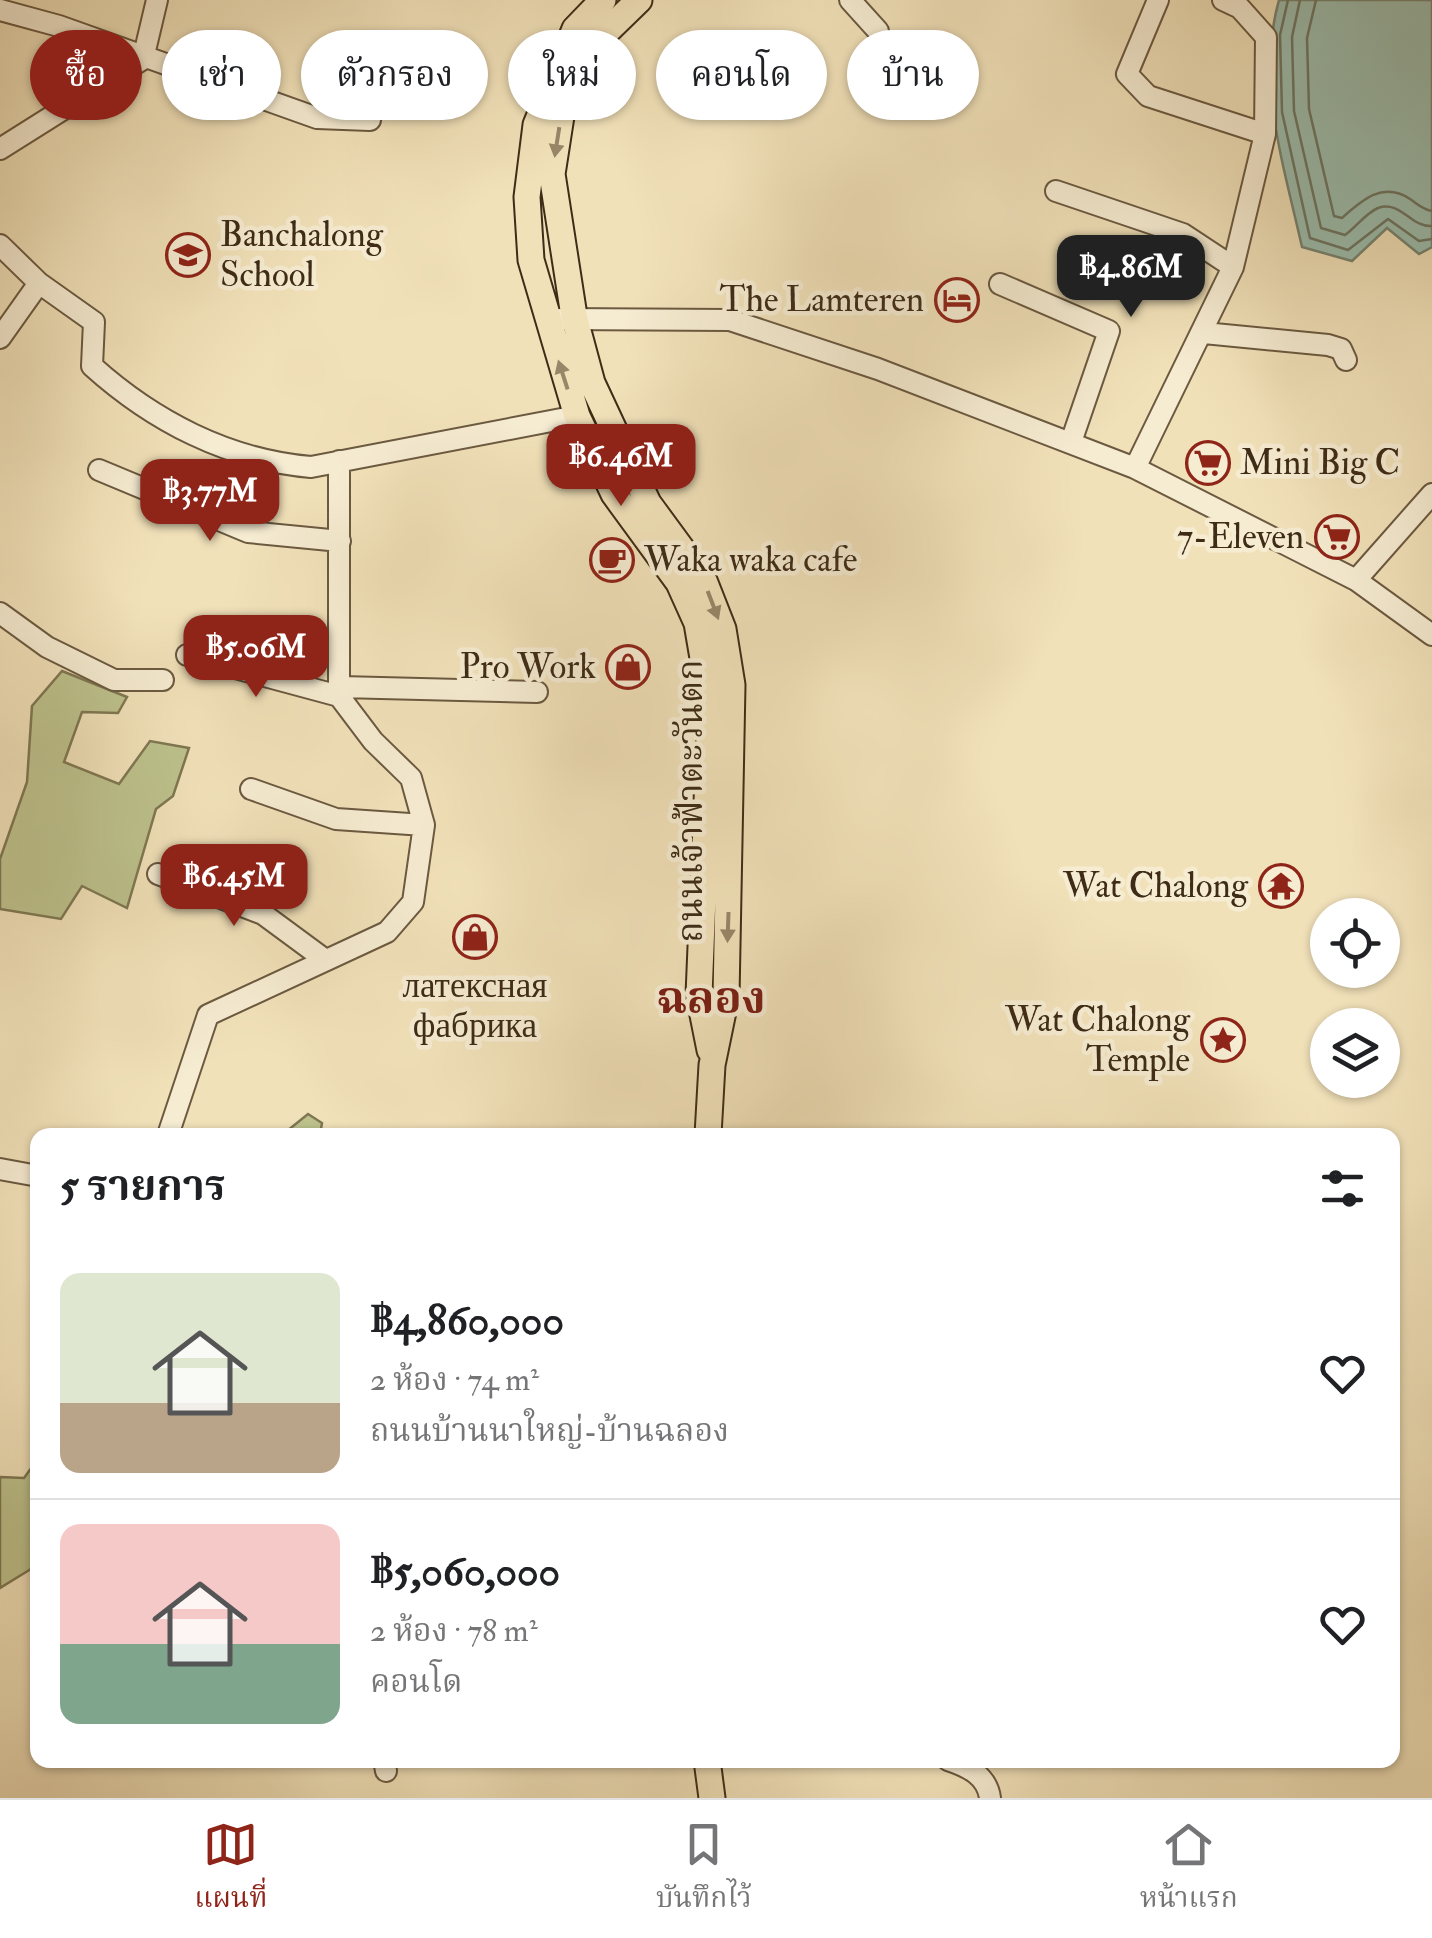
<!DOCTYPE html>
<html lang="th">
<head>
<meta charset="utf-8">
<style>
	body { margin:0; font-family:"IM FELL Double Pica","Noto Serif Thai",serif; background:#f2f2f2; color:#202124; height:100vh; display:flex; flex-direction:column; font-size:38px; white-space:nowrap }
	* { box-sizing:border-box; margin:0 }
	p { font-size:32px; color:#757577 }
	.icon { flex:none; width:55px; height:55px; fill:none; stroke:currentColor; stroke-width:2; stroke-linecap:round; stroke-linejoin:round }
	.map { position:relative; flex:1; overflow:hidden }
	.drawer { position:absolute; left:30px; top:1128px; width:1370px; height:640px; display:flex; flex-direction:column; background:#fff; border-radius:20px; box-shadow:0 2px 8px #0004 }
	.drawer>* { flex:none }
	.hud { position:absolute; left:30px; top:30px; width:1372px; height:90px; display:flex; gap:20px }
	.tools { position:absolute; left:1310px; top:898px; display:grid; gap:20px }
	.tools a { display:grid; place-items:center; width:90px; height:90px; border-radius:50%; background:#fff; box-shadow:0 2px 8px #0004; font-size:50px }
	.price { position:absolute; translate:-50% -85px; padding:0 22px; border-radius:20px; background:#8f2418; color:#fff; font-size:32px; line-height:65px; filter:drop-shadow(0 2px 5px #0008) }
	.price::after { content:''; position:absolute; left:50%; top:60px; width:30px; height:22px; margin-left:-15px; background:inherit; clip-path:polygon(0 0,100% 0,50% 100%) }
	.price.active { background:#222; color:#fff }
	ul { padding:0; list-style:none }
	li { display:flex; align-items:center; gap:30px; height:250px; padding:0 30px }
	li+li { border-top:2px solid #e0e0e0 }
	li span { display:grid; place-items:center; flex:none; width:280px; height:200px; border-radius:20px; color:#555 }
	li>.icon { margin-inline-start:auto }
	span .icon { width:120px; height:120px; fill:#fffc; stroke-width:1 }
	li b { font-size:42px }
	h2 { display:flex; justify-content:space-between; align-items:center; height:120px; padding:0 30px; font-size:42px }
	.tag { padding:0 35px; border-radius:45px; background:#fff; box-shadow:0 2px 8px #0004; font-size:35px; line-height:90px }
	.tag.active { background:#8f2418; color:#fff }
	.menu { display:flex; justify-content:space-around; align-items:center; height:140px; border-top:2px solid #e0e0e0; background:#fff; font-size:28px; color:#757577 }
	.menu a { display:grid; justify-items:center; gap:5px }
	.menu .active { color:#8f2418 }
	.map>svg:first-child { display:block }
	.green { fill:#bdc28d; stroke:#7e7752; stroke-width:2.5 }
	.water { fill:#9bbeaf; stroke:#768472; stroke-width:2.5 }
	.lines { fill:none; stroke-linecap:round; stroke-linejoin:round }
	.shore { stroke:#6c7563; stroke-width:2.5 }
	.minor-casing { stroke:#6b5940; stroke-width:24 }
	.major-casing { stroke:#3e2c17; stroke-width:29 }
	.minor { stroke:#f6ecd2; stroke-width:20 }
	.major { stroke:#f1e1b9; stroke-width:25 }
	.oneway { fill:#988668 }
	.labels { text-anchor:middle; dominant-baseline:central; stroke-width:9; stroke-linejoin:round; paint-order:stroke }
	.poi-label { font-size:35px; fill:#3e2c17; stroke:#f6ecd2; text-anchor:end }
	.street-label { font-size:35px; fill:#3e2c17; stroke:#f6ecd2 }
	.district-label { font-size:45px; font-weight:bold; fill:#7a1f14; stroke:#f6ecd2 }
</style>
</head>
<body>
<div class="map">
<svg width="1432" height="1798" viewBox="0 0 1432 1798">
	<rect width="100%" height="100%" fill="#f1e1b9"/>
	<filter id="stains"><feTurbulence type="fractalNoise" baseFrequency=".002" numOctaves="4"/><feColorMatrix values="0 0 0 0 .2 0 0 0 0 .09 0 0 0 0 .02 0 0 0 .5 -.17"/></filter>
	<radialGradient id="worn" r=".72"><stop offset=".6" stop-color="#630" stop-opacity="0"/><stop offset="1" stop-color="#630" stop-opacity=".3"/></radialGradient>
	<path class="green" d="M 62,671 L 127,697 L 118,713 L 82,712 L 64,762 L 119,784 L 150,741 L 189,748 L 173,796 L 156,809 L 127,908 L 82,886 L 61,919 L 0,909 L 0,859 L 27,782 L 32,706 Z
		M 308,1114 L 322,1123 L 320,1135 L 282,1135 Z
		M 37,1460 L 37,1553 L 31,1569 L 0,1588 L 0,1477 L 24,1478 Z"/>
	<path class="water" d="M 1279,0 L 1432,0 L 1432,247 L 1419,254 L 1387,228 L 1352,261 L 1302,247 C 1284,166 1256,82 1279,0 Z"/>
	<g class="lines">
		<path class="shore" d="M 1288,0 L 1280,35 L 1282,112 L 1310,238 L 1348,250 L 1388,219 L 1419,241 L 1432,239
			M 1300,0 L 1292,37 L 1294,111 L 1321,228 L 1345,235 C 1356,227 1366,213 1378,208 C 1401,200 1411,228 1432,226
			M 1316,0 L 1307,38 L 1309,109 L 1334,216 L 1342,218 C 1362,200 1383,181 1410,199 C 1419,205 1422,209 1432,211"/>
		<g class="minor-casing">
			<path id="minor" d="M 850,0 L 878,31
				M 1158,0 L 1127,74 L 1148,96 L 1265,134
				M 0,10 L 59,26 L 317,118 L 370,120
				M 0,149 L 143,59 L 157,0
				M 1056,191 L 1183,234 L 1233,267
				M 0,245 L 39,283 L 94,322 L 92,366 C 153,421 228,460 311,467 L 577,416
				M 1000,284 L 1109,331 L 1071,442
				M 560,319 L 730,320 L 878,369 L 1135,468 L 1356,580 L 1432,635
				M 1204,333 L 1328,345 L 1341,349 L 1346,360
				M 0,338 L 39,283
				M 1135,468 L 1233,267 L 1265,134 L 1266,37 L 1240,8 L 1223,0
				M 99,470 L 248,532 L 340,541
				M 1356,580 L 1432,494
				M 0,613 L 47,647 L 114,680 L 163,680
				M 187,655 L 339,696
				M 341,687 L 537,692
				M 251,789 L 336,819 L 424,825
				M 158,874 L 263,914 L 324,959
				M 168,1135 L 208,1015 L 387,932 L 413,902 L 424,825 L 411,778 L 373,741 L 339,696 L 339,461
				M 0,1169 L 38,1176
				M 384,1760 L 386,1771
				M 948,1760 C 969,1767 987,1776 990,1798"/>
		</g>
		<g class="major-casing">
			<path id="major" d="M 603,0 L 575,29 L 536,125 L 527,197 L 531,260 L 577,416 L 614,494 L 679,583 L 697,623 L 711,705 L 699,995 L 710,1050
				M 639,0 L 603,35 L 561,116 L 552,174 L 574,316 L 592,383 L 648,503 L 703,578 L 723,629 L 732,685 L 726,997 L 712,1065 L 708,1135
				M 707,1760 L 712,1798"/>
		</g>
		<use href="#minor" class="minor"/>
		<use href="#major" class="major"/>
	</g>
	<defs><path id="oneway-solid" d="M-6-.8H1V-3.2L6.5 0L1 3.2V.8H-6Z" transform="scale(2.5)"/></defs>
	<g class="oneway">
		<use href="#oneway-solid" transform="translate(557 142) rotate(99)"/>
		<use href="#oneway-solid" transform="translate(563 375) rotate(-108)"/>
		<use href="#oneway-solid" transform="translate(713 605) rotate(69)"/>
		<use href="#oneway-solid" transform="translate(728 927) rotate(92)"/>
	</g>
	<defs>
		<g id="school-ring" transform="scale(2.25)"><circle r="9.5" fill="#f6ecd2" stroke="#8f2418" stroke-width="1.5"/><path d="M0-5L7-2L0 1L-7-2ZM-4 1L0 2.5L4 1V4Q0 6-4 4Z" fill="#8f2418"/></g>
		<g id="hotel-ring" transform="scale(2.25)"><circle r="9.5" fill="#f6ecd2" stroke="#8f2418" stroke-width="1.5"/><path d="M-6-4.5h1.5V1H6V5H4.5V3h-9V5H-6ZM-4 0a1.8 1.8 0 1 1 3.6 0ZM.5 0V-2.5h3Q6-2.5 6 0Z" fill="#8f2418"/></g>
		<g id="supermarket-ring" transform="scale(2.25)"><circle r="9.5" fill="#f6ecd2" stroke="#8f2418" stroke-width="1.5"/><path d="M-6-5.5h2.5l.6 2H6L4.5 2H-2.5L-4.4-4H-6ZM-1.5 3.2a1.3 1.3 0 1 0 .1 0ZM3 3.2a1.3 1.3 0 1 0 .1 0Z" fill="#8f2418"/></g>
		<g id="cafe-ring" transform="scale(2.25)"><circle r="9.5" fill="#f6ecd2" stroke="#8f2418" stroke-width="1.5"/><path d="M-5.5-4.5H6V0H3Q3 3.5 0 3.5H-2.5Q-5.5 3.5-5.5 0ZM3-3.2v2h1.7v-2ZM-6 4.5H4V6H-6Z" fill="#8f2418"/></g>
		<g id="shop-ring" transform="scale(2.25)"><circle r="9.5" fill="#f6ecd2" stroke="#8f2418" stroke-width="1.5"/><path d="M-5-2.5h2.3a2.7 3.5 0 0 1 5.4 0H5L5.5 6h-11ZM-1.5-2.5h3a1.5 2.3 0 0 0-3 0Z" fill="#8f2418"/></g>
		<g id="temple-ring" transform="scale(2.25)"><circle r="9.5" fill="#f6ecd2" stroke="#8f2418" stroke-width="1.5"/><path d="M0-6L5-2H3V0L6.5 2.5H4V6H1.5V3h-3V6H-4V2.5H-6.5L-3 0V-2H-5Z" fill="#8f2418"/></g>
		<g id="sight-ring" transform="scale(2.25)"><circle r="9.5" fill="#f6ecd2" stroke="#8f2418" stroke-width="1.5"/><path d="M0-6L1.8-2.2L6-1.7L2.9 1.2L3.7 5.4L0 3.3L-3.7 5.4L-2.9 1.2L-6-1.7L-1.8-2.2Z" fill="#8f2418"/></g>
	</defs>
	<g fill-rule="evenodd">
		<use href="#school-ring" x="188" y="255"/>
		<use href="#hotel-ring" x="957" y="300"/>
		<use href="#supermarket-ring" x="1208" y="463"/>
		<use href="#supermarket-ring" x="1337" y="537"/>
		<use href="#cafe-ring" x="612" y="560"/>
		<use href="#shop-ring" x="628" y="667"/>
		<use href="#temple-ring" x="1281" y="886"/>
		<use href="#shop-ring" x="475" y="937"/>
		<use href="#sight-ring" x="1223" y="1040"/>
	</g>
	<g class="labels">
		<g class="poi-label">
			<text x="220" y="235" text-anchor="start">Banchalong<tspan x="220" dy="40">School</tspan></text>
			<text x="924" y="300">The Lamteren</text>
			<text x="1240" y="463" text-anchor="start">Mini Big C</text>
			<text x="1304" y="537">7-Eleven</text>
			<text x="644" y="560" text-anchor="start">Waka waka cafe</text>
			<text x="596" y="667">Pro Work</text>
			<text x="1248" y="886">Wat Chalong</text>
			<text x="475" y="986" text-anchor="middle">латексная<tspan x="475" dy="40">фабрика</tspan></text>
			<text x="1190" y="1020">Wat Chalong<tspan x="1190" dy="40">Temple</tspan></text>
		</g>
		<g class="street-label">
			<text transform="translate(691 801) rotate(-90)">ถนนเจ้าฟ้าตะวันตก</text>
		</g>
		<g class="district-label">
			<text x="711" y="999">ฉลอง</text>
		</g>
	</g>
	<rect width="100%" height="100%" filter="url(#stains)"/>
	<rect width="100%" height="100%" fill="url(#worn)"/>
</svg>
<div class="tools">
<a><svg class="icon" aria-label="locate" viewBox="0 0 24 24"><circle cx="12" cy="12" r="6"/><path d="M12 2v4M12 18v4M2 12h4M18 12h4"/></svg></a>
<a><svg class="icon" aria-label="layers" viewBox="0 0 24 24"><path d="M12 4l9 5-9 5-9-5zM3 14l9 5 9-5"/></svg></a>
</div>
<b class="price active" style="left:1131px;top:320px">฿4.86M</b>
<b class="price" style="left:621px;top:509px">฿6.46M</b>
<b class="price" style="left:210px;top:544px">฿3.77M</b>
<b class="price" style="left:256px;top:700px">฿5.06M</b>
<b class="price" style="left:234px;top:929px">฿6.45M</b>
<div class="hud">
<a class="tag active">ซื้อ</a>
<a class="tag">เช่า</a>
<a class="tag">ตัวกรอง</a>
<a class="tag">ใหม่</a>
<a class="tag">คอนโด</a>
<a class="tag">บ้าน</a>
</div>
<section class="drawer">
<h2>5 รายการ<svg class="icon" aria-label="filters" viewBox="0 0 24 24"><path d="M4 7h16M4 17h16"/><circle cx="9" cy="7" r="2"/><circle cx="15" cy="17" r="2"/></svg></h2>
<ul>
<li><span style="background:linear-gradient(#dfe7d0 65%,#b9a48a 0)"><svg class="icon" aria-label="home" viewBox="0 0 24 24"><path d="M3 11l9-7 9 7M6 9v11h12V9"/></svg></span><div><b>฿4,860,000</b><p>2 ห้อง · 74 m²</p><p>ถนนบ้านนาใหญ่-บ้านฉลอง</p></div><svg class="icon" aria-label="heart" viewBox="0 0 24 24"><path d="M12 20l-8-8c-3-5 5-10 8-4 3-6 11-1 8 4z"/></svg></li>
<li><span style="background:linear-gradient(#f6c9c9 60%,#7fa58c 0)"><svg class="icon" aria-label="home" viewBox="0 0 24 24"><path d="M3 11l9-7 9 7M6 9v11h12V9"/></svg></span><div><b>฿5,060,000</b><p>2 ห้อง · 78 m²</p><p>คอนโด</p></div><svg class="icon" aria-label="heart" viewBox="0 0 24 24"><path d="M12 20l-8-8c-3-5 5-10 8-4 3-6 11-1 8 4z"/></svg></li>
</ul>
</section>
</div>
<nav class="menu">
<a class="active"><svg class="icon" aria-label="map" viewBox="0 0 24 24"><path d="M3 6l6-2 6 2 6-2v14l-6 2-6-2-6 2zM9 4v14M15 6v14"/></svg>แผนที่</a>
<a><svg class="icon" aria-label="saved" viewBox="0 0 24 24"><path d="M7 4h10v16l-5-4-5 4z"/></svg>บันทึกไว้</a>
<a><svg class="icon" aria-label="home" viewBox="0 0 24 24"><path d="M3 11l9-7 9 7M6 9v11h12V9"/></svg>หน้าแรก</a>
</nav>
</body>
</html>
